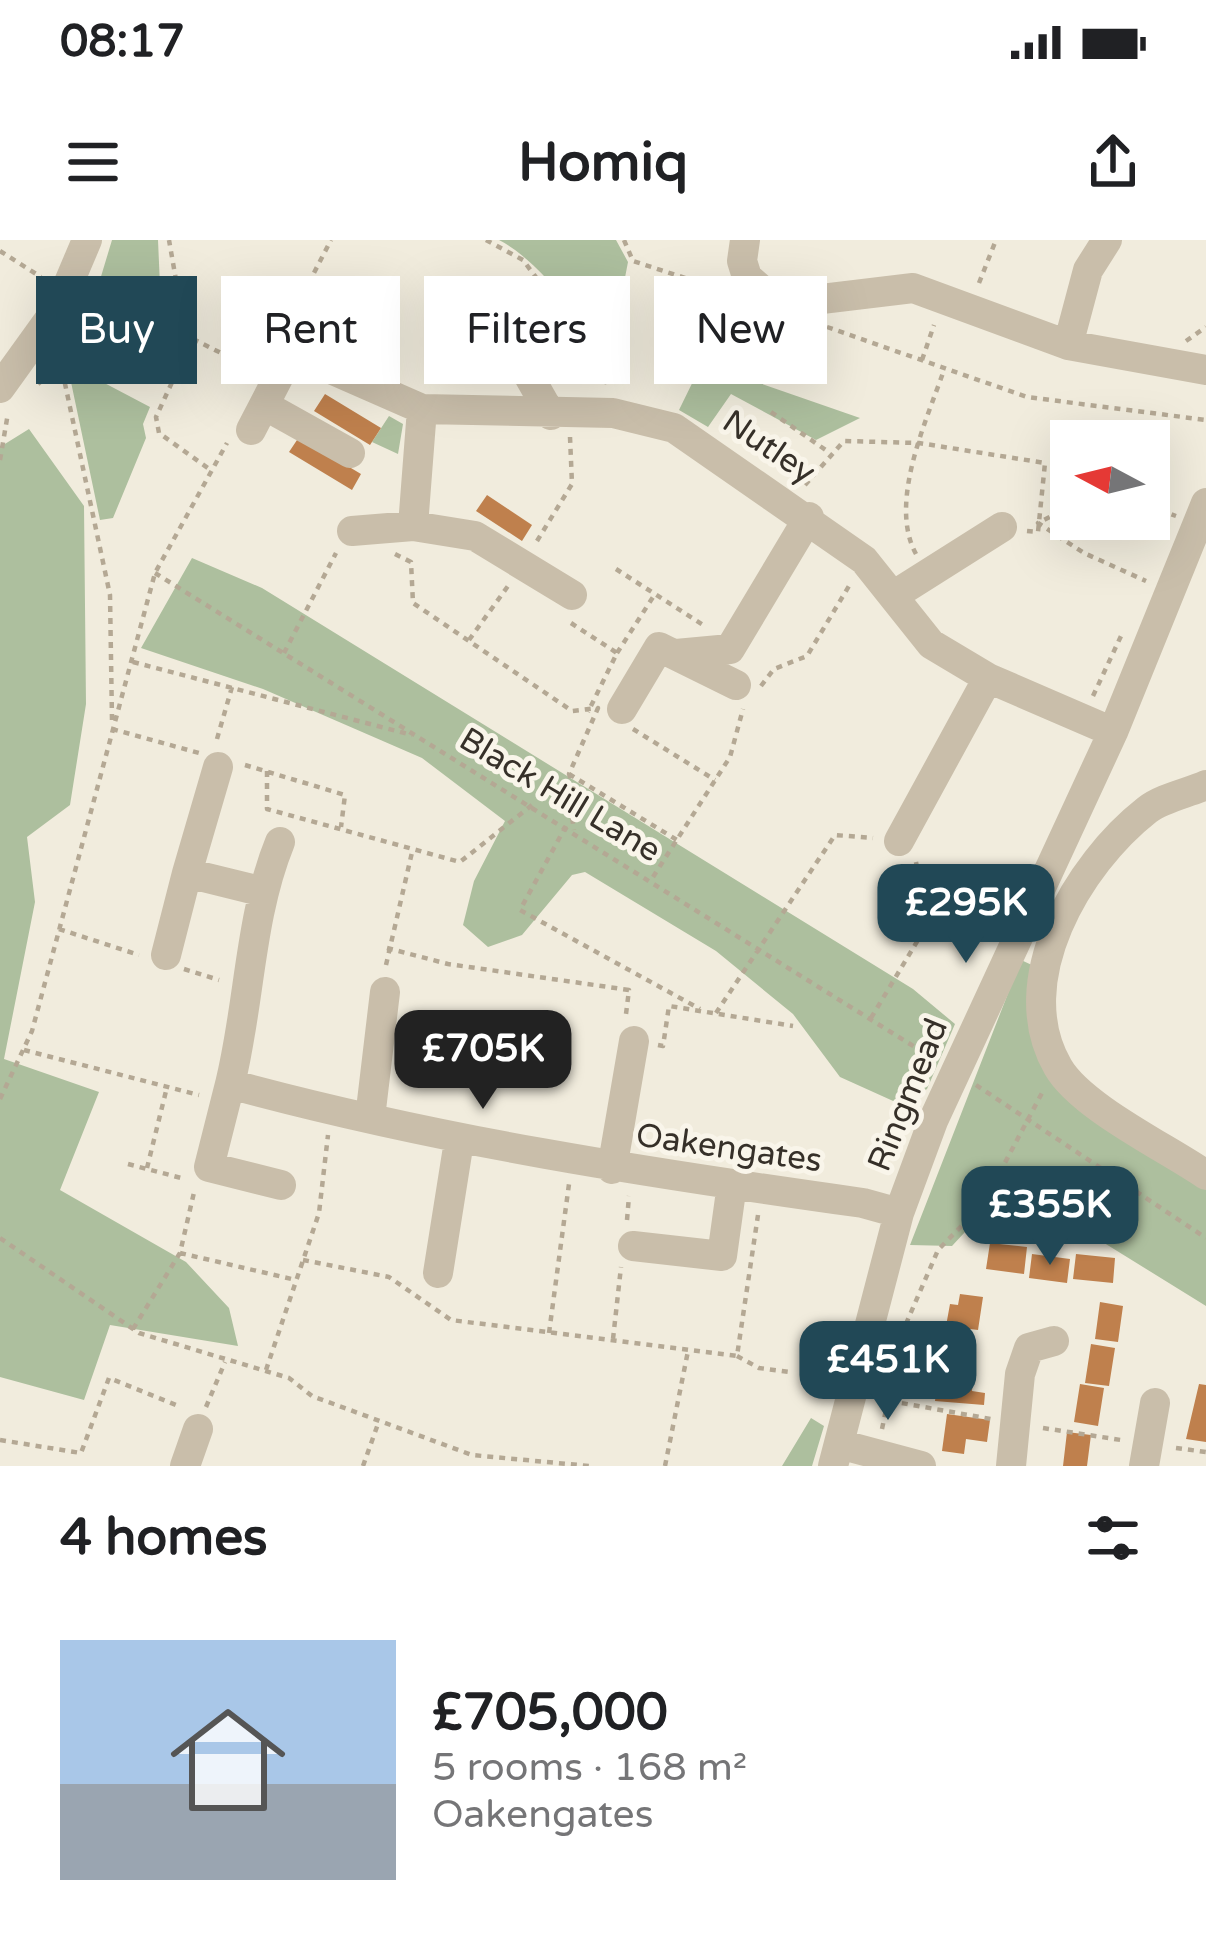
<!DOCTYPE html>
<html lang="en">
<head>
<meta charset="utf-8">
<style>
	body { margin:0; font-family:"Varela Round",sans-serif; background:#f6f6f6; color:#202124; height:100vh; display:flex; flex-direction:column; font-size:45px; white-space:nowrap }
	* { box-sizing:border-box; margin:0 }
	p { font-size:39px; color:#757577 }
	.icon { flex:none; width:66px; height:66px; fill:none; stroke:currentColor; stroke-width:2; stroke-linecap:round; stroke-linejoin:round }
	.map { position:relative; height:1226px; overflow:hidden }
	.side { display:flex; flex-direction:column; background:#fff; flex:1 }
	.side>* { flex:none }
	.top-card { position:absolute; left:36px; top:36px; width:1134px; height:108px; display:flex; gap:24px }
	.needle { width:78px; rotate:277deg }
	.tools { position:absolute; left:1050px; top:180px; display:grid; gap:24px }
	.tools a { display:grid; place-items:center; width:120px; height:120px; border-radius:0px; background:#fff; box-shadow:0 12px 48px #0002; font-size:60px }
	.price { position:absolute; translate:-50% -102px; padding:0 27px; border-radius:24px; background:#214856; color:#fff; font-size:39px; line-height:78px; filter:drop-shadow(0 3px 6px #0008) }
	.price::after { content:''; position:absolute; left:50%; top:72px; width:36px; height:27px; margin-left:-18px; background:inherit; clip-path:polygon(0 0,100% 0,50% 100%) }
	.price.active { background:#222; color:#fff }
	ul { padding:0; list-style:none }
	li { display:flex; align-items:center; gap:36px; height:300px; padding:0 60px }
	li+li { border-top:3px solid #e0e0e0 }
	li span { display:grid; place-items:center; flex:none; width:336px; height:240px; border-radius:0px; color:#555 }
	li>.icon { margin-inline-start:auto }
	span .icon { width:144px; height:144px; fill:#fffc; stroke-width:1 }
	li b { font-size:51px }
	h2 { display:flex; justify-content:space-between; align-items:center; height:144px; padding:0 60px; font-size:51px }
	.chip { padding:0 42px; border-radius:0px; background:#fff; box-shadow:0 12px 48px #0002; font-size:42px; line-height:108px }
	.chip.active { background:#214856; color:#fff }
	.status { display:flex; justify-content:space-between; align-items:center; height:84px; padding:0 60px; background:#fff; direction:ltr }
	.status svg { height:33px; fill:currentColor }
	header { display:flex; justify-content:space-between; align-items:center; height:156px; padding:0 60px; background:#fff; font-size:54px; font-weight:800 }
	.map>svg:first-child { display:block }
	.green { fill:#adbf9e }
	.building { fill:#bf804d }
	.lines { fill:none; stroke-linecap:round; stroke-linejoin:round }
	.path { stroke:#b4a894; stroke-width:4.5; stroke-dasharray:6 6; stroke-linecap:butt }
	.minor { stroke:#c9beaa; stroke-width:30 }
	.labels { text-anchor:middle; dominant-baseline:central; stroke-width:10; stroke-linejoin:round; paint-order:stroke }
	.street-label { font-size:33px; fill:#363029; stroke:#f9f5ea }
</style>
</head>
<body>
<div class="status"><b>08:17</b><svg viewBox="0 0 49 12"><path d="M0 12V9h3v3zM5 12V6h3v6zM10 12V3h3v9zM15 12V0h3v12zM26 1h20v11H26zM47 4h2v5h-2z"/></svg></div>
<header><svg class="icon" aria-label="menu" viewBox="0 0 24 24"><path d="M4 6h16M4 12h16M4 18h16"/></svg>Homiq<svg class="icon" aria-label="share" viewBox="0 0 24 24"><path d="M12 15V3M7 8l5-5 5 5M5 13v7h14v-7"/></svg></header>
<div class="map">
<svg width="1206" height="1226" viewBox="0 0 1206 1226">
	<rect width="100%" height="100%" fill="#f1ecdd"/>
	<path class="green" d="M 112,0 L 158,0 L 161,69 L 93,63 Z
		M 499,0 L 616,0 L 628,22 L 617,79 L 623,125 C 583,87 544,23 499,0 Z
		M 112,73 L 120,80 L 93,137 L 150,167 L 143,184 L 146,198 L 113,278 L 100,280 L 67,123 L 79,102 Z
		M 702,123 L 860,178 L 816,200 L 731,154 L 708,187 L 679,170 Z
		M 389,176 L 403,184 L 398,214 L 372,202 Z
		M 29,189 L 84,266 L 86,464 L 70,565 L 27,597 L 35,662 L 4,819 L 99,852 L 60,950 L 186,1022 L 229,1068 L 238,1106 L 110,1085 L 84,1160 L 0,1137 L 0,207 Z
		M 192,318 L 262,348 L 913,749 L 955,784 L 927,849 L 902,865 L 840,837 L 793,774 L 716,711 L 585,632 L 572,635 L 522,695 L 488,707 L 463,685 L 474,641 L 505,581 L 422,518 L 263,449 L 141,408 Z
		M 1021,720 L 1034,726 L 1040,813 L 1206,948 L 1206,1066 L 1080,988 L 1017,956 L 990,965 L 952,1006 L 910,1005 Z
		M 811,1178 L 824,1186 L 812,1226 L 782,1226 Z"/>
	<path class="building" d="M 473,79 L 493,109 L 478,119 L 458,89 Z
		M 325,154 L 381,188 L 370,205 L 314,171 Z
		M 299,197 L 361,234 L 352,250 L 289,212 Z
		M 487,255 L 532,285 L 522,301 L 476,271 Z
		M 990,1003 L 1027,1007 L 1024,1034 L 986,1029 Z
		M 1032,1014 L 1070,1019 L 1067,1043 L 1029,1038 Z
		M 1076,1014 L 1115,1018 L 1113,1043 L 1073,1039 Z
		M 960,1054 L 983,1057 L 978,1090 L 946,1086 L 950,1064 L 958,1065 Z
		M 1100,1062 L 1123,1066 L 1118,1102 L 1095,1099 Z
		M 947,1093 L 969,1096 L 963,1134 L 941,1130 Z
		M 1091,1104 L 1115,1108 L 1109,1146 L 1085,1143 Z
		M 938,1134 L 973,1138 L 972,1151 L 985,1153 L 984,1165 L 935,1161 Z
		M 1080,1144 L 1104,1148 L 1098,1186 L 1074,1182 Z
		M 1199,1144 L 1206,1145 L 1206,1202 L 1186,1199 Z
		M 947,1174 L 990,1180 L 987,1202 L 966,1199 L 964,1214 L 942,1211 Z
		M 1067,1192 L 1091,1195 L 1087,1226 L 1063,1226 Z"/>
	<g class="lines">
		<path class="path" d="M 486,0 L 523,20 L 604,128 L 607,144
			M 624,0 L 633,21 L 725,51
			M 0,11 L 41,37
			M 979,43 L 996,0
			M 303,54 L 331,0
			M 169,87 L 179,57 L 169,0
			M 827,87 L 1027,157 L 1206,180
			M 192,99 L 156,177 L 159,193 L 212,231
			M 1186,101 L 1206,87
			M 922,120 L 934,85
			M 38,144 L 61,125
			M 771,172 L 830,213
			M 0,220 L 8,173
			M 805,245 L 844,201 L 919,203 L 1045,223 L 1038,292 L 1027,291
			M 1071,266 L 1038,283 L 1084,313 L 1146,341
			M 1149,266 L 1176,276
			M 537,301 L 572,244 L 570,197
			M 395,314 L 411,322 L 413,363 L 572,471 L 598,468 L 569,534 L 577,557 L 571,570 L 574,590
			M 916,314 C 888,263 926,182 944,130
			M 616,329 L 703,385
			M 155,333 L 934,819
			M 571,383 L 617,413 L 588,472
			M 469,400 L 508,346
			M 284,413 L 336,313
			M 617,413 L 655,354
			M 133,422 L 412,495
			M 761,446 L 774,429 L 807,416 L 849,346
			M 1093,456 L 1121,396
			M 112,480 L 110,355 L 61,125 L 87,79 L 109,67 L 169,87 L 253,129
			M 112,489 L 199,513
			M 633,489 L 715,540
			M 217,499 L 232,447
			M 245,525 L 345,555 L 341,587
			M 267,531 L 267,569 L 460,622 L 532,565
			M 569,534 L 677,600
			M 566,586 L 520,670 L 700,769
			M 653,637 L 730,517 L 743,469
			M 59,689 L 139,715
			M 387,708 L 448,724 L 629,750 L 626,774
			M 386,725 L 413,608
			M 184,729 L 219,740
			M 716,773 L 835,595 L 873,598
			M 871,778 L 927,685 L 916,622
			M 658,805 L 663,806 L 669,766 L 793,786
			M 24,810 L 199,855
			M 976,845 L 1206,998
			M 0,859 L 32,791 L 155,333 L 227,203
			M 128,924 L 185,939
			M 147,928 L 167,847
			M 627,980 L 629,956
			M 0,998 L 139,1093 L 289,1138 L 312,1156 L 472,1215 L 589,1226
			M 180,1013 L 296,1040
			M 303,1020 L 389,1037 L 451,1080 L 737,1116 L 758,975
			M 133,1089 L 180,1013 L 195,948
			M 549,1093 L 569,944
			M 613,1099 L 621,1027
			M 737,1116 L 759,1128 L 790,1132
			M 266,1130 L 319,973 L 328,895
			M 890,1161 L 991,1179
			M 206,1167 L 225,1122
			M 1043,1188 L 1121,1200
			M 882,1189 L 902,1093 L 938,1010 L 983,964 L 1042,853
			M 0,1200 L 81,1213 L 109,1138 L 181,1167
			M 1176,1208 L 1206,1212
			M 363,1226 L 379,1181
			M 665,1226 L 688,1111"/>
		<path class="minor" d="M 745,0 L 742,21 L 747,37 L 763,51 L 805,61 L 913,48 L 1068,105 L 1206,130
			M 490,68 L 551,175
			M 1068,105 L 1088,30 L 1107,0
			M 292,112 L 422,169 L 613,173 L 674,188 L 864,320 L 931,404 L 988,438 L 1113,492
			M 0,148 L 59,66 L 87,0
			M 264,165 L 350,213
			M 251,190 L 308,80
			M 413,286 L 422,169
			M 352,291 L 413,286 L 475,296 L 572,355
			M 896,354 L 1002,287
			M 676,414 L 730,409 L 809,277
			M 622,469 L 659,407 L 736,445
			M 218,527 L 187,633 L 260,651
			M 1206,545 C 1188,553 1162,558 1147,570 C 1078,624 1008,741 1058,827 C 1081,867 1167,908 1206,935
			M 899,601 L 988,438
			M 280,602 C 249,678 250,763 230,844 C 439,901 649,933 863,963 L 899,973
			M 166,715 L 187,633
			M 230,844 L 209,927 L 281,945
			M 370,878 L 385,752
			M 612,929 L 634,801
			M 633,1006 L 722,1016 L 732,944
			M 438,1033 L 459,901
			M 839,1204 L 921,1226
			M 185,1226 L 198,1189
			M 833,1226 L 899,973 L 933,881 L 1113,492 L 1206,263
			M 1011,1226 L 1020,1134 L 1029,1108 L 1054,1101
			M 1144,1226 L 1155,1163"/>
	</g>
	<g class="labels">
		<g class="street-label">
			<text transform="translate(769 207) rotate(34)">Nutley</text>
			<text transform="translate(560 555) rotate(31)">Black Hill Lane</text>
			<text transform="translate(908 855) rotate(-68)">Ringmead</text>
			<text transform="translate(729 908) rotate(8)">Oakengates</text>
		</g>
	</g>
</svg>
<div class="tools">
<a><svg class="needle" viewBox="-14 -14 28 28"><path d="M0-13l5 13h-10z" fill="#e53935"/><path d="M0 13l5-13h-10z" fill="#757577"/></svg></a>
</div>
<b class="price" style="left:966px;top:726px">£295K</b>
<b class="price active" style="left:483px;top:872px">£705K</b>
<b class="price" style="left:1050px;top:1028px">£355K</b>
<b class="price" style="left:888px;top:1183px">£451K</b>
<div class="top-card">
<a class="chip active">Buy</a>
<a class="chip">Rent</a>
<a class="chip">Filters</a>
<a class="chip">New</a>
</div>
</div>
<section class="side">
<h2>4 homes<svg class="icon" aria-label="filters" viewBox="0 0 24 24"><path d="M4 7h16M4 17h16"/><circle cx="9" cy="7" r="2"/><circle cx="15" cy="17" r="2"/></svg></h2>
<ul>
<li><span style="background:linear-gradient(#a9c7e8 60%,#9aa5b1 0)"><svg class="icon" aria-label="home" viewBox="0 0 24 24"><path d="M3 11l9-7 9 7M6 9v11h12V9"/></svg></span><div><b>£705,000</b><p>5 rooms · 168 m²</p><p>Oakengates</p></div></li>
</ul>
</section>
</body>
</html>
